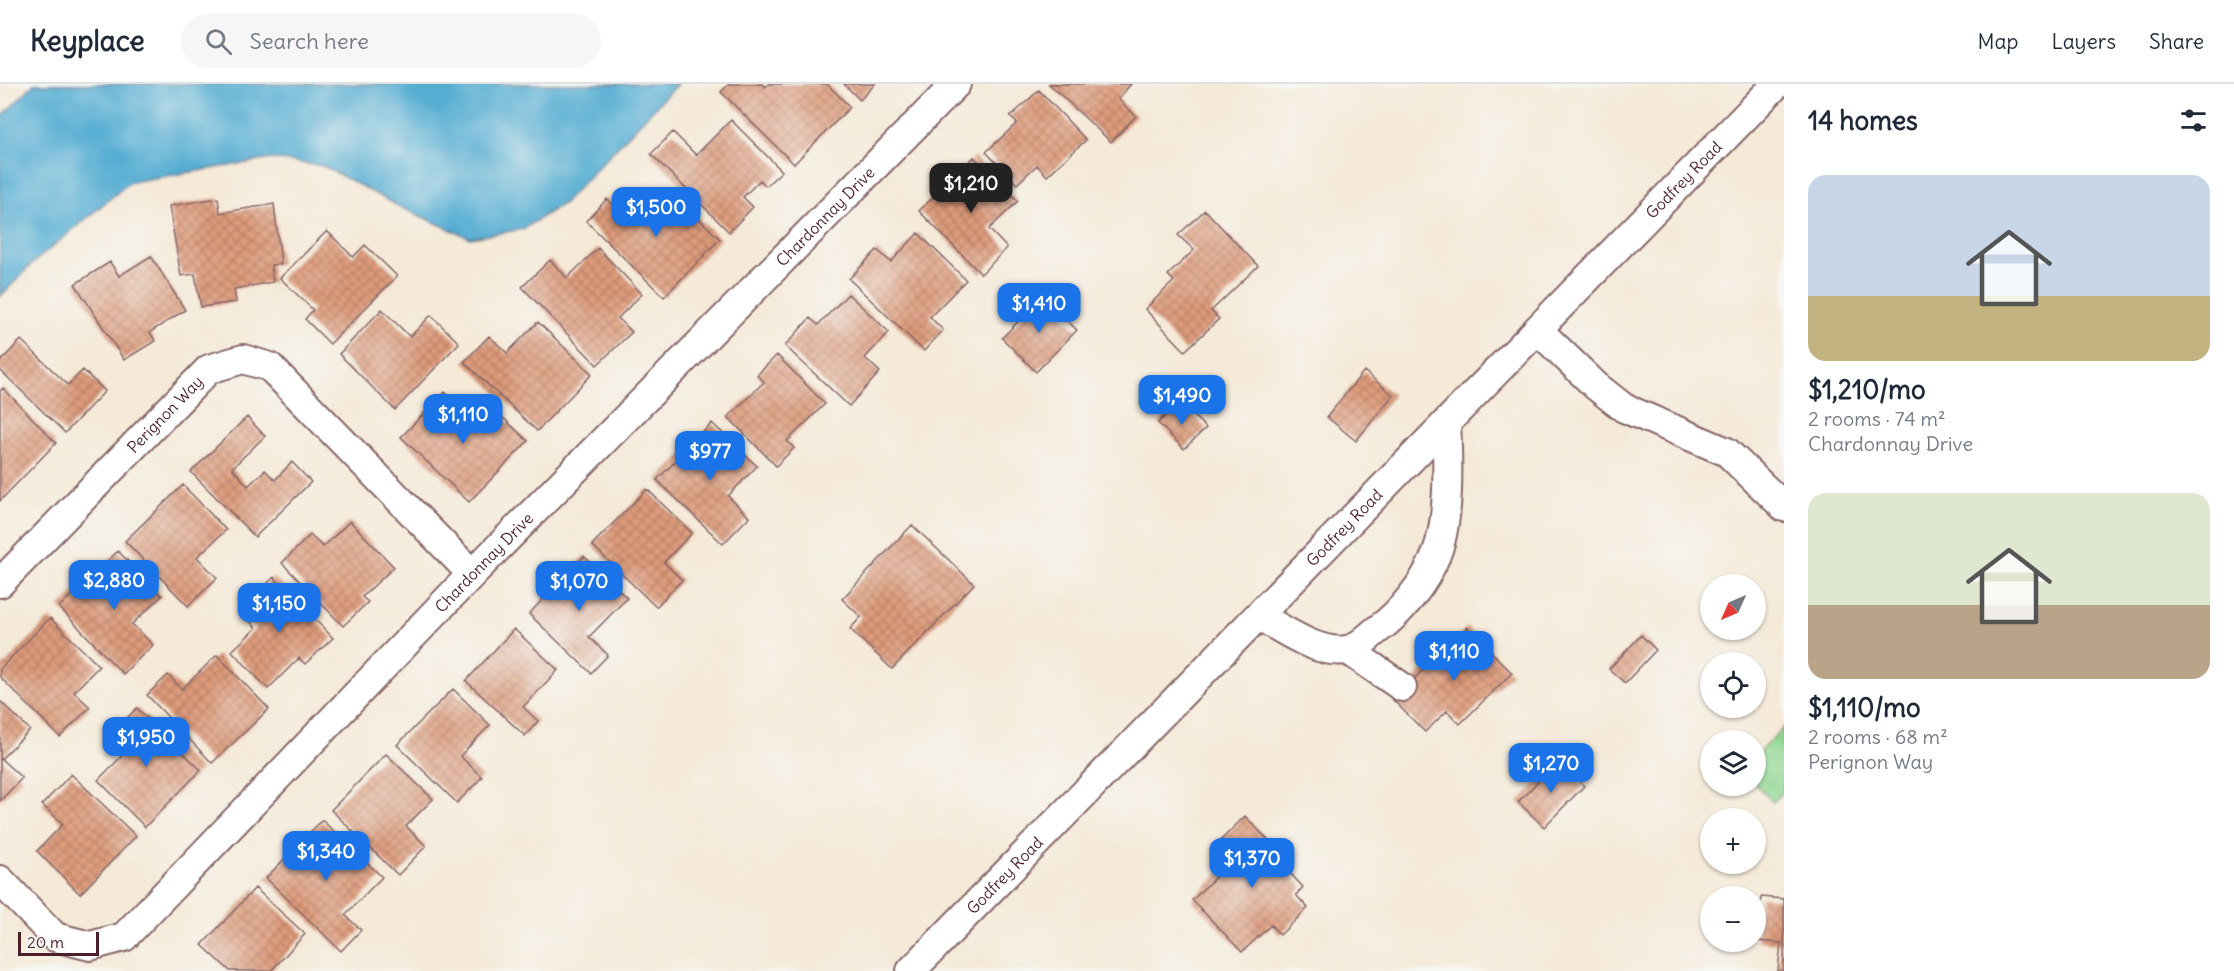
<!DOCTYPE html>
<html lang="en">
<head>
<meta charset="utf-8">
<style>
	body { margin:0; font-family:Delius,sans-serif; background:#f6f6f7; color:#1f2937; height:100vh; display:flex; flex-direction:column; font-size:22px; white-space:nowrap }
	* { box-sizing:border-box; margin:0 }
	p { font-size:20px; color:#747a83 }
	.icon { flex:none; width:33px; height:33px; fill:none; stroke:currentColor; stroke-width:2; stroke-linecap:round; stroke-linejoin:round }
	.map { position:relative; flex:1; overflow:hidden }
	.sheet { display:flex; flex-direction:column; background:#fff; width:450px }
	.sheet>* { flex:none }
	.needle { width:39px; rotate:225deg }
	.controls { position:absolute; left:1700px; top:490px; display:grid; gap:12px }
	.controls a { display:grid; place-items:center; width:66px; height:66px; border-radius:50%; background:#fff; box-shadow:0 2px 4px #0004; font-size:30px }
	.scale { position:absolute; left:18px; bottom:15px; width:81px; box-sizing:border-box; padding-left:6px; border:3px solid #4a1f2b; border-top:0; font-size:16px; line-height:21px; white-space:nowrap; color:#4a1f2b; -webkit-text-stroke:4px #f6f6f2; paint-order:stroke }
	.price { position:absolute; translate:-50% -51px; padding:0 14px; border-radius:12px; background:#1a73e8; color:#fff; font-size:20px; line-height:39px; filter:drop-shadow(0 2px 3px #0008) }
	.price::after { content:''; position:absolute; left:50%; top:36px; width:18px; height:14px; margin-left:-9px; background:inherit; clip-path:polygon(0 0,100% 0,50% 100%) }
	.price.active { background:#222; color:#fff }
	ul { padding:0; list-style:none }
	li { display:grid; align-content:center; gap:12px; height:318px; padding:0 24px }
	li span { display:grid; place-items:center; height:186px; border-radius:18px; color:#555 }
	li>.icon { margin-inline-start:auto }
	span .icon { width:108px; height:108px; fill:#fffc; stroke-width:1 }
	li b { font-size:26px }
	h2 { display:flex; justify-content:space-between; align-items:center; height:72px; padding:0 24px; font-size:26px }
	header { display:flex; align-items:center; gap:36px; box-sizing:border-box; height:84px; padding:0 30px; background:#fff; border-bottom:2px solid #e0e1e3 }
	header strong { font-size:28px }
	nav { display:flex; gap:33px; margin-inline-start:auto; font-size:21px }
	.search { width:420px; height:54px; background:#f6f6f7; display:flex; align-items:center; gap:15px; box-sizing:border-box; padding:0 21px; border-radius:33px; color:#747a83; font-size:22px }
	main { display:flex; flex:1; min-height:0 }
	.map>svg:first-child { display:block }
	.grass { fill:#8ed690; stroke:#6c7a5e; stroke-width:1.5 }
	.water { fill:#57aed3; stroke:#50667f; stroke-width:1.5 }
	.building { fill:url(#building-cross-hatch) }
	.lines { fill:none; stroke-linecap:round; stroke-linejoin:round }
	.minor-casing { stroke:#866667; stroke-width:32 }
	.minor { stroke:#fff; stroke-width:28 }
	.labels { text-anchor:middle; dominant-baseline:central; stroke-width:4.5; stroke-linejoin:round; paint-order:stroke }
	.street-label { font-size:16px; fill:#4a1f2b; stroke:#f6f6f2 }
</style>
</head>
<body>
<header>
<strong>Keyplace</strong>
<div class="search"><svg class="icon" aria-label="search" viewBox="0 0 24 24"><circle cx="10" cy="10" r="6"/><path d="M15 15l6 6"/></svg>Search here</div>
<nav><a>Map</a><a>Layers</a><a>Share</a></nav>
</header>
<main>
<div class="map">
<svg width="1784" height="887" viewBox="0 0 1784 887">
	<defs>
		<pattern id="building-cross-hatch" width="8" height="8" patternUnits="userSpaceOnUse" patternTransform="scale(1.5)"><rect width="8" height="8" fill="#de9b7b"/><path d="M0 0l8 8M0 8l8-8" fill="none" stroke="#b67e65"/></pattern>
	</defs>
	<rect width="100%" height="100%" fill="#f6f6f2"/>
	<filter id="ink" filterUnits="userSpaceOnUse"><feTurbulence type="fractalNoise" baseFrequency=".0167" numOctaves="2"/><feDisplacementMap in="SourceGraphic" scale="12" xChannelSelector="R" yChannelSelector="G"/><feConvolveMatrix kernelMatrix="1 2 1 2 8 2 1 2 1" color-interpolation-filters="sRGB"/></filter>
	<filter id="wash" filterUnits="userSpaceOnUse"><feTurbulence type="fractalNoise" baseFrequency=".008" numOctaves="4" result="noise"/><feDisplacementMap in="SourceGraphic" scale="24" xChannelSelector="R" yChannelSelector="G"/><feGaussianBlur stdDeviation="1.35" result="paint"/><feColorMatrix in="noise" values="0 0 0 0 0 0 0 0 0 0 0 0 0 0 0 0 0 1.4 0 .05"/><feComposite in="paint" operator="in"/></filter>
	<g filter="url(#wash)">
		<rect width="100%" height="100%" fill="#f5e9d7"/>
		<path class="grass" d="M 1784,643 L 1784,707 L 1773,718 L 1755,700 L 1755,672 Z"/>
		<path class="water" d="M 34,0 L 677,0 L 564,119 L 523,145 L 470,154 L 402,124 L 323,82 L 272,75 L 130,98 L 32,180 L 0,213 L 0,34 Z"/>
		<g id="blocks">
			<path class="building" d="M 729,0 L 762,0 L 765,3 L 769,0 L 827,0 L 850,23 L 794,80 L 721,8 Z
				M 844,0 L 875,0 L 860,16 Z
				M 1049,0 L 1131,0 L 1118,15 L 1136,32 L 1111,58 Z
				M 1039,6 L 1086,56 L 1047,92 L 1037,81 L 1017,100 L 986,68 L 1017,39 L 1010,33 Z
				M 731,36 L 782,87 L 766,102 L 760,96 L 743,113 L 753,123 L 729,148 L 651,70 L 673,48 L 696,71 Z
				M 974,73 L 1018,117 L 989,145 L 1007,164 L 981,190 L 919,127 Z
				M 668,105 L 720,155 L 664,213 L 586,137 L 607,115 L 618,125 L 631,112 L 647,127 Z
				M 218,114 L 220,129 L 274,120 L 281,180 L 271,181 L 273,198 L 234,205 L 236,218 L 201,223 L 195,190 L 181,192 L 169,122 Z
				M 1205,126 L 1258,182 L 1211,227 L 1219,235 L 1185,267 L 1145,225 L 1174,197 L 1168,191 L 1194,166 L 1178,151 Z
				M 327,147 L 353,173 L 365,161 L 397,192 L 330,260 L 305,235 L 313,226 L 280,194 Z
				M 918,149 L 966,196 L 930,233 L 943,246 L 924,267 L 849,195 L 877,166 L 891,178 Z
				M 598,164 L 642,210 L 618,234 L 632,248 L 597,281 L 522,203 L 550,176 L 567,194 Z
				M 151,172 L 185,226 L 150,248 L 155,257 L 124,276 L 75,200 L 110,178 L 119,192 Z
				M 848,210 L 889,248 L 865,274 L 880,288 L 849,322 L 785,262 L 810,234 L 818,241 Z
				M 1042,213 L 1077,246 L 1036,288 L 1002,254 Z
				M 382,225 L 410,253 L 431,231 L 459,259 L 395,326 L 339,270 Z
				M 538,238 L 592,290 L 537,347 L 464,278 L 489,252 L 507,269 Z
				M 21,256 L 68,301 L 83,286 L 105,307 L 65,349 L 0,286 L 0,278 Z
				M 777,271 L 825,320 L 787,357 L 794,364 L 776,382 L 728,333 L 764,298 L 757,291 Z
				M 1364,287 L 1393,311 L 1356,357 L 1327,333 Z
				M 3,304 L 56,359 L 0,417 L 0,307 Z
				M 445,308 L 484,345 L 499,330 L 528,357 L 469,418 L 401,353 Z
				M 1179,318 L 1206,344 L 1184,365 L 1158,339 Z
				M 247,333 L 265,352 L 232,384 L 248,402 L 265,386 L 275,396 L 292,378 L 311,398 L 255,453 L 191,388 Z
				M 712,339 L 757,382 L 728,412 L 749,433 L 723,460 L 657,396 Z
				M 183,401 L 226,446 L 197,473 L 217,494 L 188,522 L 125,457 Z
				M 647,405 L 692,449 L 664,478 L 682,496 L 656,523 L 592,461 Z
				M 350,437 L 394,483 L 362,513 L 368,518 L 343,542 L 282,479 L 310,451 L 323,463 Z
				M 912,441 L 974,500 L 892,585 L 850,545 L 861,533 L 842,515 Z
				M 118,467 L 162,512 L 132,540 L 153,561 L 123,590 L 59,523 Z
				M 584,472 L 627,514 L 589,553 L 608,571 L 591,589 L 529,530 Z
				M 274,493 L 333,554 L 305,580 L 299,574 L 268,605 L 232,567 L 256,544 L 240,526 Z
				M 50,534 L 99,582 L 74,608 L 90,623 L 60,653 L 0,593 L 0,585 Z
				M 1467,543 L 1512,589 L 1460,640 L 1447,627 L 1425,648 L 1393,616 Z
				M 514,545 L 558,586 L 523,623 L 538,637 L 525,652 L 466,597 Z
				M 1641,551 L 1656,566 L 1625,599 L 1609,585 Z
				M 217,571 L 269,625 L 212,679 L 147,611 L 168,591 L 182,605 Z
				M 453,605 L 490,641 L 460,672 L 482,693 L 457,719 L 397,661 Z
				M 0,617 L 30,646 L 1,675 L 22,694 L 0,717 Z
				M 137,624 L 201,686 L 145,743 L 98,696 L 122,672 L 105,656 Z
				M 386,670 L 433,715 L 406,742 L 426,762 L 398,791 L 331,726 Z
				M 1558,677 L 1584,702 L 1544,743 L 1518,718 Z
				M 71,690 L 136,752 L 80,810 L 37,767 L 63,740 L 42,721 Z
				M 1245,732 L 1293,782 L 1288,787 L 1303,803 L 1296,811 L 1308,824 L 1280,851 L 1271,841 L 1242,868 L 1192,816 L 1237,772 L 1221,756 Z
				M 322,736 L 382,793 L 345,831 L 361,846 L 341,867 L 266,794 Z
				M 255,804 L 305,850 L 271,887 L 230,887 L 202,861 Z
				M 1761,813 L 1784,815 L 1784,887 L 1778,887 L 1781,859 L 1757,857 Z"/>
		</g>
	</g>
	<g filter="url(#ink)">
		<use href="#blocks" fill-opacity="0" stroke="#866667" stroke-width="1.5"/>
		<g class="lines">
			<g class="minor-casing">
				<g id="minor">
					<path d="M 1538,246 L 1596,302 L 1624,324 L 1727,368 L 1784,423"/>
					<path id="s1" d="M 0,499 L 209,285 L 243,275 L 270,283 L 472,490"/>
					<path d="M 1259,532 C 1283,545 1318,571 1347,566 C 1357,565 1369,552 1377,546 C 1401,529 1425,499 1436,471 C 1450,436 1448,378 1446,339"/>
					<path d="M 1348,566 L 1402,603"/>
					<path id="s2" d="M 0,796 L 55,853 L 90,862 L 124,853 L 472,490 L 956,0"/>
					<path id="s3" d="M 911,887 L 1777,0"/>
				</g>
			</g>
			<use href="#minor" class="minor"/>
		</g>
	</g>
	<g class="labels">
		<g class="street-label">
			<text stroke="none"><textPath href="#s3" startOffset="1106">Godfrey Road</textPath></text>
			<text stroke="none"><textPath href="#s2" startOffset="1156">Chardonnay Drive</textPath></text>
			<text stroke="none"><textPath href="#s1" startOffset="236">Perignon Way</textPath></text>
			<text stroke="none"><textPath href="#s3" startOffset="620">Godfrey Road</textPath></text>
			<text stroke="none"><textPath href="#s2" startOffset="670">Chardonnay Drive</textPath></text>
			<text stroke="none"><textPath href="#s3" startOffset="134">Godfrey Road</textPath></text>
		</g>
	</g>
</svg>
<div class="controls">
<a><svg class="needle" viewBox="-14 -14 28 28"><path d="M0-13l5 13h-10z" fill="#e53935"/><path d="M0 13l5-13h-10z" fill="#747a83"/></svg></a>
<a><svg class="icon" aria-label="locate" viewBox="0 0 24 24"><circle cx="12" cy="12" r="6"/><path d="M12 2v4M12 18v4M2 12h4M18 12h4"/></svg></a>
<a><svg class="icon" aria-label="layers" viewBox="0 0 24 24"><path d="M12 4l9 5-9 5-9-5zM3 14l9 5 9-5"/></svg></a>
<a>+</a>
<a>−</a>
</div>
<div class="scale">20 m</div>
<b class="price active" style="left:971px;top:130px">$1,210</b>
<b class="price" style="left:656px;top:154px">$1,500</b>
<b class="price" style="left:1039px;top:250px">$1,410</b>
<b class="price" style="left:1182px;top:342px">$1,490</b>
<b class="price" style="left:463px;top:361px">$1,110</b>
<b class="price" style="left:710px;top:398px">$977</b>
<b class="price" style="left:114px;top:527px">$2,880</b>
<b class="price" style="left:579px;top:528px">$1,070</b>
<b class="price" style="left:279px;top:550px">$1,150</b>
<b class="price" style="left:1454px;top:598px">$1,110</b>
<b class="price" style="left:146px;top:684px">$1,950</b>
<b class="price" style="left:1551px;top:710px">$1,270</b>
<b class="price" style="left:326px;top:798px">$1,340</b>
<b class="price" style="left:1252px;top:805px">$1,370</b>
</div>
<section class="sheet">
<h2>14 homes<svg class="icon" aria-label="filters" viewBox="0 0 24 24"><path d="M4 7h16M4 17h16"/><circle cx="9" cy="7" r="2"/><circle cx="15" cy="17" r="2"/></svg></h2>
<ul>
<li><span style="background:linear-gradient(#c9d6e8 65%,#c2b280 0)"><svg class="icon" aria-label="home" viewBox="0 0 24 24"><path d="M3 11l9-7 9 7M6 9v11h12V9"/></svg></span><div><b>$1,210/mo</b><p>2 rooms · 74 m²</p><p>Chardonnay Drive</p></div></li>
<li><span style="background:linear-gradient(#dfe7d0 60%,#b9a48a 0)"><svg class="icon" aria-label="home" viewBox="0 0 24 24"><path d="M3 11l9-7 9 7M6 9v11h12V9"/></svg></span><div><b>$1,110/mo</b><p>2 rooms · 68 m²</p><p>Perignon Way</p></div></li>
</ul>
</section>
</main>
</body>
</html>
